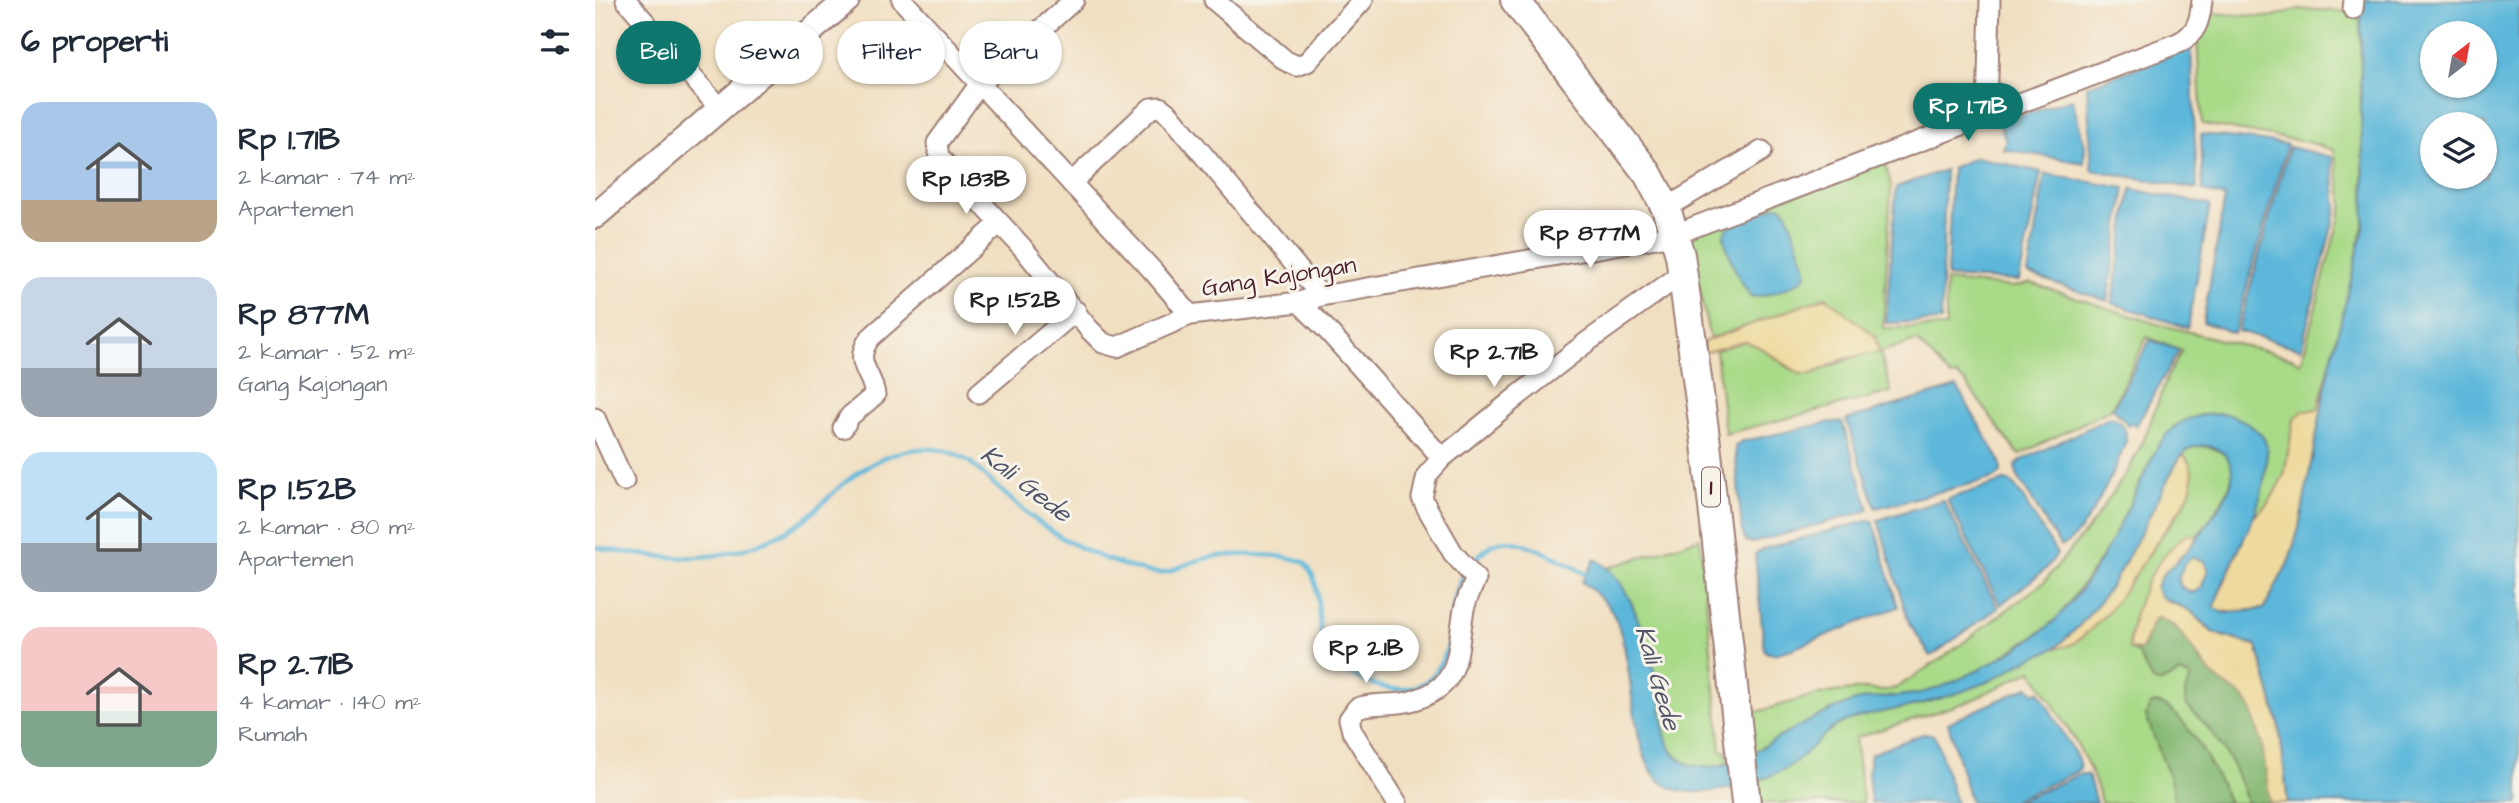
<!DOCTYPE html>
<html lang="id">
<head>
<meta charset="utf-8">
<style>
	body { margin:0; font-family:"Architects Daughter",sans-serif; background:#f2f2f3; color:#1f2937; height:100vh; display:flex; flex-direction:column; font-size:26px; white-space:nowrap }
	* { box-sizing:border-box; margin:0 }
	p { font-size:23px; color:#747a83 }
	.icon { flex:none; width:38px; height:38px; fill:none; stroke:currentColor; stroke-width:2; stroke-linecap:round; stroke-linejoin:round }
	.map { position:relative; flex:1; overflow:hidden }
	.panel { display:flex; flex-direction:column; background:#fff; width:595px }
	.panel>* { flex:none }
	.hud { position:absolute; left:21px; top:21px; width:665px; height:63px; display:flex; gap:14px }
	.needle { width:46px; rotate:31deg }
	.controls { position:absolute; left:1825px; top:21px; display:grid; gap:14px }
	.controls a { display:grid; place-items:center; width:77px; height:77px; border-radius:50%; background:#fff; box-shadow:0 2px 5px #0004; font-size:35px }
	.price { position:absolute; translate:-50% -60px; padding:0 16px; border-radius:24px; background:#fff; color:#222; font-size:23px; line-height:46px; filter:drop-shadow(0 2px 4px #0008) }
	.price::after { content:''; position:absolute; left:50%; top:42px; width:21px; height:16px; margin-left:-10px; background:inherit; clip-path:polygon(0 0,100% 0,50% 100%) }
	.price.active { background:#0f766e; color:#fff }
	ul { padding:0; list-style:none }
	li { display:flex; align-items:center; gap:21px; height:175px; padding:0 21px }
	li span { display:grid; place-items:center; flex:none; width:196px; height:140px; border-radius:21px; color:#555 }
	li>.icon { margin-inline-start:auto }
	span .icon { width:84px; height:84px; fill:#fffc; stroke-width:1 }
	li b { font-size:30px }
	h2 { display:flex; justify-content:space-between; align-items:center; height:84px; padding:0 21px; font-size:30px }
	.pill { padding:0 24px; border-radius:32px; background:#fff; box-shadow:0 2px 5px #0004; font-size:24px; line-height:63px }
	.pill.active { background:#0f766e; color:#fff }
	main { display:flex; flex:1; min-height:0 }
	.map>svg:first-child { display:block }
	.green { fill:#a9da88; stroke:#7a7c5a; stroke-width:2; fill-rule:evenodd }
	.forest { fill:#86ba74; stroke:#686c50; stroke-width:2 }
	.sand { fill:#eeda9e; stroke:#9c7c64; stroke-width:2 }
	.water { fill:#5cb7da; stroke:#536b82; stroke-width:2; fill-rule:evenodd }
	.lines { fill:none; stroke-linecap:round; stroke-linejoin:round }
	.stream { stroke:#5cb7da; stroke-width:4.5 }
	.minor-casing { stroke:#9e7f76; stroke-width:23 }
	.major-casing { stroke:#9e7f76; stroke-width:28 }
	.highway-casing { stroke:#9e7f76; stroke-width:32 }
	.minor { stroke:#fff; stroke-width:19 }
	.major { stroke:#fff; stroke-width:24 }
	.highway { stroke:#fff; stroke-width:28 }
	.labels { text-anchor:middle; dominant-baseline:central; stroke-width:6; stroke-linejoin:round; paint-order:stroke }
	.shield { fill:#f7f3e8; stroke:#7e5f64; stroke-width:2 }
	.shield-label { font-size:23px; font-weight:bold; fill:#4a1f2b }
	.street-label { font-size:24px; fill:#4a1f2b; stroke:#f7f3e8 }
	.water-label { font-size:26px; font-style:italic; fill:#505468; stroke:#f7f3e8 }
</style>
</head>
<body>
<main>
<section class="panel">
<h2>6 properti<svg class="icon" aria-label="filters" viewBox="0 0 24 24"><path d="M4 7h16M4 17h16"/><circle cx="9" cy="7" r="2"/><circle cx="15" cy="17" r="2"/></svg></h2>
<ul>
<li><span style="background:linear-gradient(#a9c7e8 70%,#b9a48a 0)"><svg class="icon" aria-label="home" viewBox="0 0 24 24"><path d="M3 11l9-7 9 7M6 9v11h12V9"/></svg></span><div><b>Rp 1.71B</b><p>2 kamar · 74 m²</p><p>Apartemen</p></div></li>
<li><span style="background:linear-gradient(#c9d6e8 65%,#9aa5b1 0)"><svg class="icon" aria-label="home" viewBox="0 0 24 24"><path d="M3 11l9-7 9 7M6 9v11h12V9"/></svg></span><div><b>Rp 877M</b><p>2 kamar · 52 m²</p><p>Gang Kajongan</p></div></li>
<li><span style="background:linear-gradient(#bfe0f5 65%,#9aa5b1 0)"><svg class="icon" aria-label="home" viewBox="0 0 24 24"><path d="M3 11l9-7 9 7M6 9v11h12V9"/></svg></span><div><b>Rp 1.52B</b><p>2 kamar · 80 m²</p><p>Apartemen</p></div></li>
<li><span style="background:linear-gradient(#f6c9c9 60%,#7fa58c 0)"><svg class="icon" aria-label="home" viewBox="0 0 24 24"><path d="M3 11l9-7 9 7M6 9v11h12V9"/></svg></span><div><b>Rp 2.71B</b><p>4 kamar · 140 m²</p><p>Rumah</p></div></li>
</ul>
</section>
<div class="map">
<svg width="1924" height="803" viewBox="0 0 1924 803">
	<rect width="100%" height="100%" fill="#f7f3e8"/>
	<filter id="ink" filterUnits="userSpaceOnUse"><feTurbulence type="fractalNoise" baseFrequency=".0143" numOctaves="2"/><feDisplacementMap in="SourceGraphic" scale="14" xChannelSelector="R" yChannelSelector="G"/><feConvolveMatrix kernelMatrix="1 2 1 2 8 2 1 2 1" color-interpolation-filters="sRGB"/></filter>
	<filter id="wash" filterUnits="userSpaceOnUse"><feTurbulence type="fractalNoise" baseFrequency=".00686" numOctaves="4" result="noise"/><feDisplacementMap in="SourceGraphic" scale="28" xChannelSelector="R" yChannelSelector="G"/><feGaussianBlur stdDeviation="1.57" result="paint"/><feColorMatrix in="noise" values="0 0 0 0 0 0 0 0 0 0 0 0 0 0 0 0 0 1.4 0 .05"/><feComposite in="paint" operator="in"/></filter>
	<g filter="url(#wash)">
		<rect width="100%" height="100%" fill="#f1dfc1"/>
		<path class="green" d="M 1704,9 L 1765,12 L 1766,121 L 1770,216 L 1755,286 L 1723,409 L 1715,410 L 1699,420 L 1689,475 L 1675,501 L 1658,518 L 1669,483 L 1672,452 L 1668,437 L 1655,425 L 1630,414 L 1604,415 L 1564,444 L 1512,550 L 1465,615 L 1451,628 L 1378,675 L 1393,682 L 1433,659 L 1458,649 L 1476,645 L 1496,629 L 1511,614 L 1582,515 L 1592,459 L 1588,454 C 1595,446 1603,445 1613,447 C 1666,459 1619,513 1602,536 L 1591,535 C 1559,567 1537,602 1534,649 L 1544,654 L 1557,681 L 1564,683 L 1585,673 L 1596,678 L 1590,703 C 1595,710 1603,716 1609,723 C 1628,745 1645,775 1652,803 L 1506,803 C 1500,764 1458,706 1437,670 L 1375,701 L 1260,738 L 1268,803 L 1164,803 L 1161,781 L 1241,708 L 1192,732 L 1157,754 L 1152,715 L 1210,698 L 1239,692 L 1269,689 L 1289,691 L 1301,688 L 1349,657 L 1449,582 L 1497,524 L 1534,469 L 1548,442 L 1572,378 L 1587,350 L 1552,337 L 1516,409 L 1424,455 L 1370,382 L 1362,376 L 1356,377 L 1322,341 L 1285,352 L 1296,392 L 1130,434 L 1121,350 L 1150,341 L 1164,347 L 1198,370 L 1217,374 L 1261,356 L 1231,297 L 1115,339 L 1093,235 L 1289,160 L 1296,185 L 1288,328 L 1351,327 L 1351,281 L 1418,287 L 1436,283 L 1559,323 L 1697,358 L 1706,363 L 1748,204 L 1739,150 L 1712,142 L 1607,124 L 1602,39 L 1613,13 L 1675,17 ZM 1181,206 L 1189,208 L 1192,212 L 1210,265 L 1206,281 L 1175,294 L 1155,297 L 1129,237 L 1148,219 Z
			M 1105,538 L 1126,751 L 1131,751 L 1133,763 C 1109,770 1086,769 1073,745 L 1013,568 Z"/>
		<path class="forest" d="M 1562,617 C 1585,623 1594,646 1607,663 C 1619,678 1635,685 1649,698 C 1668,716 1673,777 1675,803 L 1652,803 C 1645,775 1628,745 1609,723 C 1603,716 1595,710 1590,703 L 1590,692 L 1596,677 L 1585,673 L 1564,683 L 1557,681 L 1541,650 L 1548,647 L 1557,622 Z
			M 1560,703 C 1589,705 1623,778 1634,803 L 1579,803 L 1578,787 L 1551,716 L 1555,705 Z"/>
		<path class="sand" d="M 1231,297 L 1280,336 L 1284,352 L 1249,359 L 1217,374 L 1205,374 L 1164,347 L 1150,341 L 1109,353 L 1108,342 Z
			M 1734,369 L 1704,528 L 1694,561 L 1669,609 L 1624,612 L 1619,607 L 1620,603 L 1658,518 L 1675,501 L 1689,475 L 1699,420 L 1708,411 L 1723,409 Z
			M 1588,454 C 1595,462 1599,472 1597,483 C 1593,503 1578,519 1567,534 C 1542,571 1519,613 1483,640 C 1476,646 1468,647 1458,649 C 1505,614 1532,561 1557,510 C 1567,491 1575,471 1588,454 Z
			M 1593,534 L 1602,536 L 1590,553 L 1567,575 L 1563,592 L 1571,601 L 1596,611 L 1611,628 L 1627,636 L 1662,646 L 1684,724 L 1693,803 L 1675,803 L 1667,744 L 1655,706 L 1648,697 L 1618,676 L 1581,627 L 1562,617 C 1553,624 1553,640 1545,650 L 1534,649 C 1537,607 1556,558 1593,534 Z
			M 1601,557 L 1609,561 L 1613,572 L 1606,588 L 1597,593 C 1575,586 1582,561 1601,557 Z"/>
		<path class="water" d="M 1766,0 L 1924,0 L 1924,803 L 1693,803 L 1684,724 L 1662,646 L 1617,632 L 1596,611 L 1566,597 L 1561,588 C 1566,571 1581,564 1592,551 C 1604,536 1631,501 1636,483 C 1645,449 1602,433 1585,457 C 1548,523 1523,597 1462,646 C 1454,653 1443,655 1434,659 C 1419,666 1406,676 1392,682 C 1371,691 1348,698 1326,704 C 1301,710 1274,713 1249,722 C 1230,730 1216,750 1200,762 C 1173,783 1101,803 1070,785 C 1029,759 1044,649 1014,607 C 1007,597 996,590 987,582 L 1000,559 C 1033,578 1043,619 1054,653 C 1057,664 1062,676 1064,688 C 1068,709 1065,743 1083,758 C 1116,784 1161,750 1190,734 C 1209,723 1231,712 1252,704 C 1276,695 1300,698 1325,693 C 1358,687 1435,644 1459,621 C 1509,571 1533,505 1564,444 C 1580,421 1596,415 1623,414 C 1634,414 1645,418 1653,424 C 1661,429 1669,436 1671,444 C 1674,453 1670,462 1670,471 C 1666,520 1633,561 1619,607 L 1628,613 L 1669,609 L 1694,561 L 1704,528 L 1734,369 L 1769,227 L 1770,194 L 1766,121 ZM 1838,33 L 1890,33 L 1890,86 L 1838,86 ZM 1838,124 L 1890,124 L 1890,177 L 1838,177 ZM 1597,557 L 1609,561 L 1613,570 L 1606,588 L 1597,593 L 1586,587 L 1583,579 L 1589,564 Z
			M 1596,48 L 1602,189 L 1497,170 L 1492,86 Z
			M 1477,99 L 1490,146 L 1489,163 L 1408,149 L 1411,140 L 1404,123 Z
			M 1606,134 L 1692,144 L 1639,333 L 1608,322 L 1630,197 L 1608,191 Z
			M 1694,147 L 1737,157 L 1742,207 L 1706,349 L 1643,331 Z
			M 1381,157 L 1446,172 L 1424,281 L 1352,277 L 1357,168 Z
			M 1350,170 L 1346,321 L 1291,323 L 1301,187 Z
			M 1450,174 L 1530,188 L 1512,301 L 1433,274 Z
			M 1536,189 L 1615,205 L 1593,328 L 1517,303 Z
			M 1181,206 L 1186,206 L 1192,212 L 1210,265 L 1211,275 C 1204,286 1171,296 1158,297 C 1146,288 1130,249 1129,234 L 1135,225 Z
			M 1555,340 L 1584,350 L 1541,426 L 1537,423 L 1534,426 L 1518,408 Z
			M 1362,387 L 1405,461 L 1406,473 L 1399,478 L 1281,508 L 1251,420 Z
			M 1516,417 C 1527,421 1532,430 1531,441 C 1523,463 1488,543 1465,546 L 1422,475 L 1420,466 L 1427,460 Z
			M 1236,422 L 1247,422 L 1274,509 L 1269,512 L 1157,543 L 1151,541 L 1147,532 L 1140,447 L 1145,442 Z
			M 1409,481 L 1417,483 L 1423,490 L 1462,554 L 1451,569 L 1405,605 L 1352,499 Z
			M 1348,500 L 1403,608 L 1336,656 L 1314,623 L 1283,520 Z
			M 1275,520 L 1278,521 L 1303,607 L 1197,649 L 1179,654 L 1171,652 L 1169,649 L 1160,554 L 1171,548 Z
			M 1433,687 L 1440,693 L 1444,691 L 1483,759 L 1485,768 L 1481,772 L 1413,803 L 1376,803 L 1353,723 Z
			M 1330,733 L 1338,735 L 1342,741 L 1361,803 L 1276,803 L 1273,772 L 1276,754 Z
			M 1485,774 L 1493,775 L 1501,803 L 1419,803 Z"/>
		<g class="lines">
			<path class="stream" d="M 0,547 C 53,557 106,565 158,546 C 177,539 194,531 210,519 C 226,506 240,489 257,477 C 291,451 339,436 376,463 C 425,508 459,543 525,564 C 538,568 554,574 567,573 C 581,570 594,562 608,559 C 631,553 687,553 709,562 C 730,584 719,622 729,649 C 733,659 742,665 751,671 C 778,688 819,702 842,670 C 862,641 851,603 870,573
				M 875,566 C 882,557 892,545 904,542 C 927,537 976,564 996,578"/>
		</g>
	</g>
	<g filter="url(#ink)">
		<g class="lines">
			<g class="minor-casing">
				<path id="minor" d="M 31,0 L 125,109
					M 307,0 L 558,271 L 595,315 L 704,302 L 726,296 L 1078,235 L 1583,43 C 1602,34 1605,20 1607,0
					M 479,0 L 384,85 L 342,143 L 344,157 L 427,247 L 494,329 L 508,343 L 522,347 L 595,315
					M 619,0 L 691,61 L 702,66 L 712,62 L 768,0
					M 1758,9 L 1759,0
					M 1392,114 L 1395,0
					M 476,183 L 556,108 L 565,107 L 575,115 L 726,296
					M 1071,208 L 1167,151
					M 704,302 L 732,330 L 847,458
					M 384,393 L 481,311
					M 0,418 L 29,481
					M 248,428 L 255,416 L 280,395 C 277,371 257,363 275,338 L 405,223
					M 802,803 L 757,731 L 754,719 L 762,708 C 779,702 799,706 816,701 C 866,687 861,658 868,615 C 869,603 876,590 881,579 L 858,553 L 832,508 L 827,498 L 832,475 L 847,458 L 924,395 L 992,342 L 1088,273"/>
			</g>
			<g class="major-casing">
				<path id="major" d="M 0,216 L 252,0"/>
			</g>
			<g class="highway-casing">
				<path id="highway" d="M 920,0 L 1053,174 L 1071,208 L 1085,255 L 1111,444 L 1151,803"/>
			</g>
			<use href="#minor" class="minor"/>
			<use href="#major" class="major"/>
			<use href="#highway" class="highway"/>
		</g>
	</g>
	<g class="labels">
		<rect class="shield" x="1107" y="467.5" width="18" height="39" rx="5"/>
		<g class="shield-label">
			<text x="1116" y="487">1</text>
		</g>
		<g class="street-label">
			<text transform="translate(684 277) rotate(-9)">Gang Kajongan</text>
		</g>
		<g class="water-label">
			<text transform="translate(431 484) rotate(38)">Kali Gede</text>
			<text transform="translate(1063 678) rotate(74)">Kali Gede</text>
		</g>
	</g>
</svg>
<div class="controls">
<a><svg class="needle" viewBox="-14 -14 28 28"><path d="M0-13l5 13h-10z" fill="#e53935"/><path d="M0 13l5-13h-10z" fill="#747a83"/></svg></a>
<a><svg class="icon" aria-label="layers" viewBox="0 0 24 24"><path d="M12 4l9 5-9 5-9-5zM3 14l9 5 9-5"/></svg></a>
</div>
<b class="price active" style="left:1373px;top:143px">Rp 1.71B</b>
<b class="price" style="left:371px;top:216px">Rp 1.83B</b>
<b class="price" style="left:995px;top:270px">Rp 877M</b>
<b class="price" style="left:420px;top:337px">Rp 1.52B</b>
<b class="price" style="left:899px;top:389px">Rp 2.71B</b>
<b class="price" style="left:771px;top:685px">Rp 2.1B</b>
<div class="hud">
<a class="pill active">Beli</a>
<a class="pill">Sewa</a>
<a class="pill">Filter</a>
<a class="pill">Baru</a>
</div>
</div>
</main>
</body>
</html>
